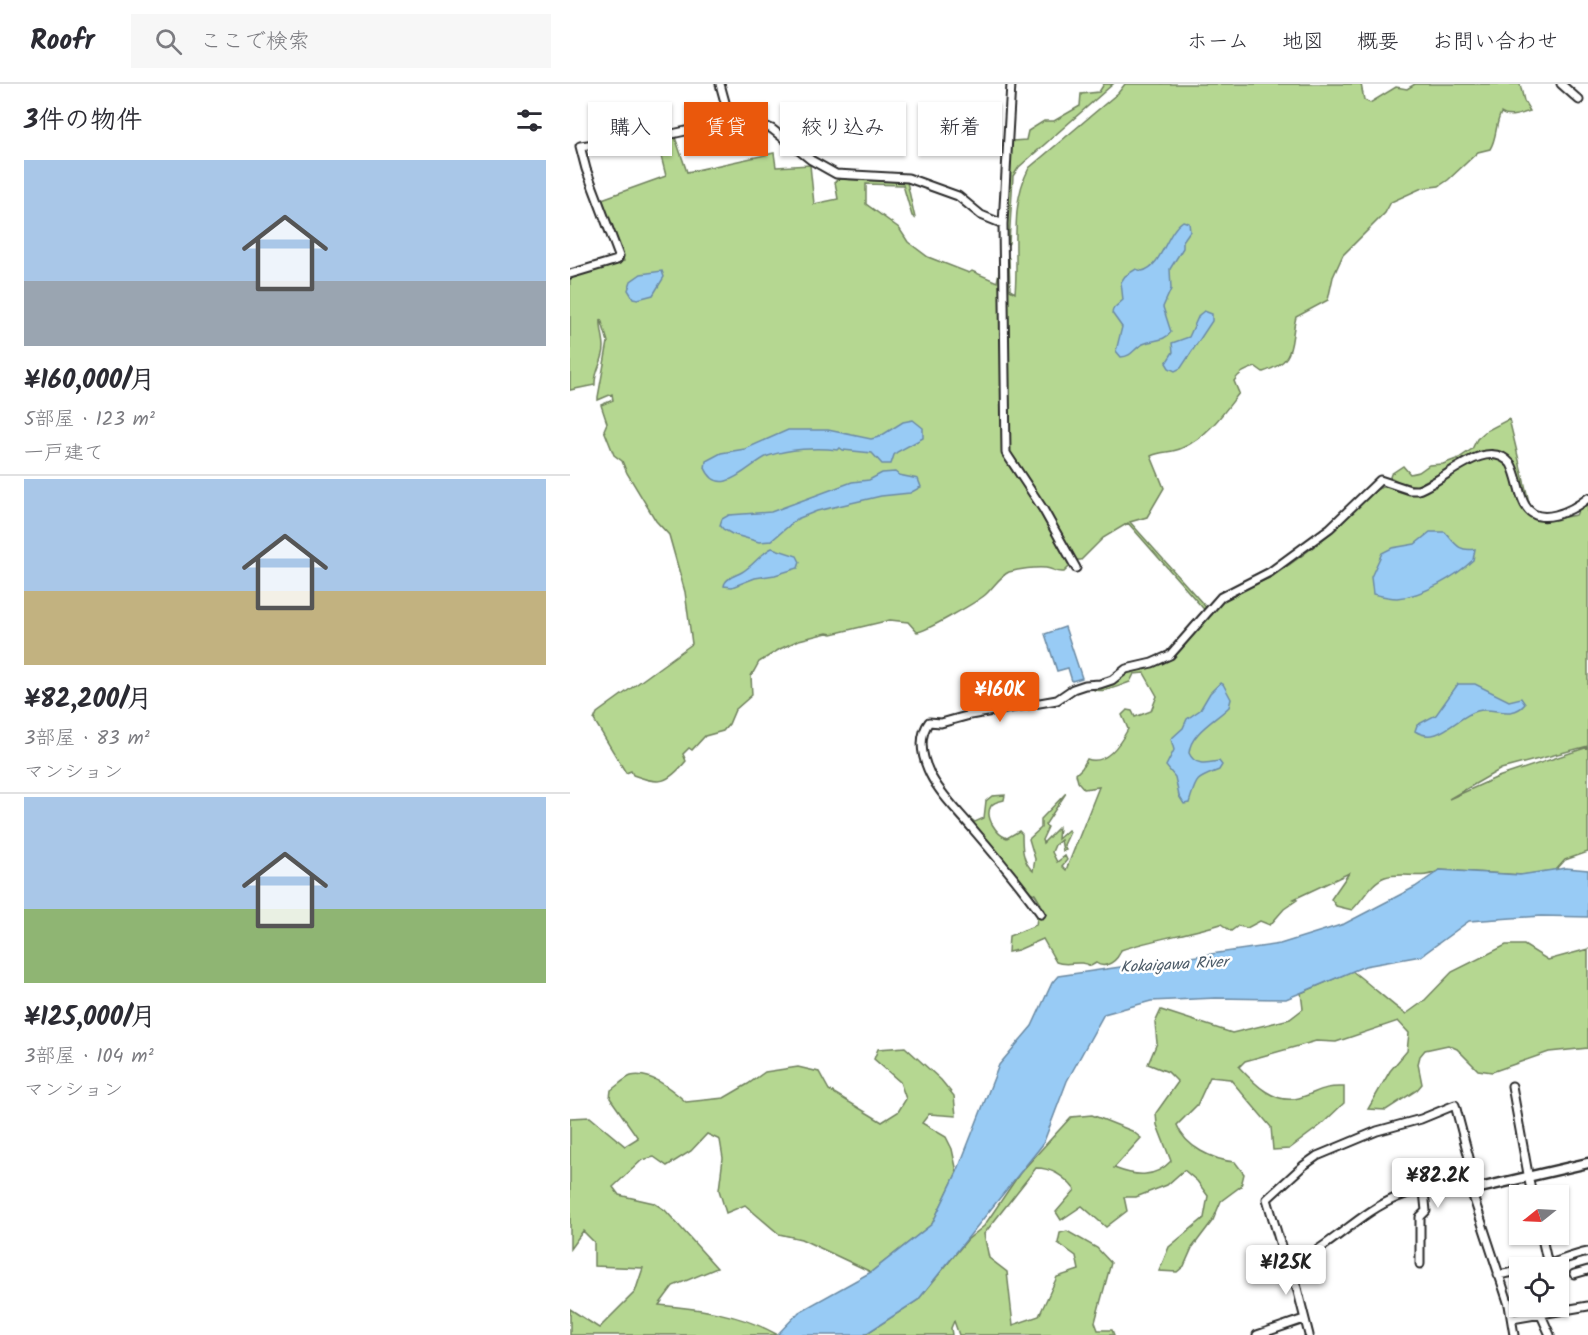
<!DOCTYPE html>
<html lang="ja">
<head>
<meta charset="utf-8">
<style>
	body { margin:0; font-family:Kalam,"Klee One",sans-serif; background:#f7f7f7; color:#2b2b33; height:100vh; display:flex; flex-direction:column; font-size:22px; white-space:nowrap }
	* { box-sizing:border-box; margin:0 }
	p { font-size:20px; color:#7c7c81 }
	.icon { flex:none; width:33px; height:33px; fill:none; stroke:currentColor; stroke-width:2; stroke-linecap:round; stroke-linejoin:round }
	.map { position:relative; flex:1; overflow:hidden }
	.panel { display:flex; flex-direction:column; background:#fff; width:570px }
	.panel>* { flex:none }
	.guide { position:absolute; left:18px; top:18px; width:570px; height:54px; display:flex; gap:12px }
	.needle { width:39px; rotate:252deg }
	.tools { position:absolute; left:939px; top:1101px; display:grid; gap:12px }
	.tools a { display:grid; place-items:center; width:60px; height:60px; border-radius:0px; background:#fff; box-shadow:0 2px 4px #0004; font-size:30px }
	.price { position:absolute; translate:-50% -51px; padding:0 14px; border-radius:6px; background:#fff; color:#222; font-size:20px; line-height:39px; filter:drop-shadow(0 2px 3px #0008) }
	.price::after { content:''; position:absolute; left:50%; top:36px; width:18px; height:14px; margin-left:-9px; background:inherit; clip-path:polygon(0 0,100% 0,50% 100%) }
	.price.selected { background:#ea580c; color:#fff }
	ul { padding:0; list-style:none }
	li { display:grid; align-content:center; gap:12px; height:318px; padding:0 24px }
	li+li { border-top:2px solid #e1e1e2 }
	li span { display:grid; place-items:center; height:186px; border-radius:0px; color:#555 }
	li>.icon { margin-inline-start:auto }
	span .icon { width:108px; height:108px; fill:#fffc; stroke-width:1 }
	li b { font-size:26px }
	h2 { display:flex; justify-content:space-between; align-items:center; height:72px; padding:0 24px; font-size:26px }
	.chip { padding:0 21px; border-radius:0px; background:#fff; box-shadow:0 2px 4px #0004; font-size:21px; line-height:54px }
	.chip.selected { background:#ea580c; color:#fff }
	header { display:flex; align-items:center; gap:36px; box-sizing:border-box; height:84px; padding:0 30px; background:#fff; border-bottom:2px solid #e1e1e2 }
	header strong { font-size:28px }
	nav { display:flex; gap:33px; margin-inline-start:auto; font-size:21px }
	.search { width:420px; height:54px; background:#f7f7f7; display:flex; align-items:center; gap:15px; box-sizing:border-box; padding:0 21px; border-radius:0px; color:#7c7c81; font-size:22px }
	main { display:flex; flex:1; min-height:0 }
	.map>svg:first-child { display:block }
	.green { fill:#b5d791; stroke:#70815e; stroke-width:1.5 }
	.water { fill:#98cbf5; stroke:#6c8ba4; stroke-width:1.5 }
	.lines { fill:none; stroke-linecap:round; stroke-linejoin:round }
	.minor-casing { stroke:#2b2b2b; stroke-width:11 }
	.tertiary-casing { stroke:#2b2b2b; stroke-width:13 }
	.minor { stroke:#fff; stroke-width:7 }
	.tertiary { stroke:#fff; stroke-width:8 }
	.labels { text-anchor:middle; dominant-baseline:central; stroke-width:5; stroke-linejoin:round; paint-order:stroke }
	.water-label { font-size:16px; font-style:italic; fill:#4c5b68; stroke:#fff }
</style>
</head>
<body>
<header>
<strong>Roofr</strong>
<div class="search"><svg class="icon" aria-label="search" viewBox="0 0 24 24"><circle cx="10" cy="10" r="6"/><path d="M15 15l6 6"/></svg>ここで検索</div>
<nav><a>ホーム</a><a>地図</a><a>概要</a><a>お問い合わせ</a></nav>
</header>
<main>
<section class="panel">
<h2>3件の物件<svg class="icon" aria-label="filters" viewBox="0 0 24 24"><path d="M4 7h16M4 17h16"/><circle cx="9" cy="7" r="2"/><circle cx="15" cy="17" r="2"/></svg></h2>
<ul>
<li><span style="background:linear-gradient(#a9c7e8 65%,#9aa5b1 0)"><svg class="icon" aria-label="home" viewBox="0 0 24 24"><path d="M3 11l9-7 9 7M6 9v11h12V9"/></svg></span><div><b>¥160,000/月</b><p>5部屋 · 123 m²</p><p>一戸建て</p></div></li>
<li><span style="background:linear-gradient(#a9c7e8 60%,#c2b280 0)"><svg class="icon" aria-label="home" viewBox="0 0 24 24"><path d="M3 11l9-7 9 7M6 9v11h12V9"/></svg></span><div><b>¥82,200/月</b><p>3部屋 · 83 m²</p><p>マンション</p></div></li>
<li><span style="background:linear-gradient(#a9c7e8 60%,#8fb573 0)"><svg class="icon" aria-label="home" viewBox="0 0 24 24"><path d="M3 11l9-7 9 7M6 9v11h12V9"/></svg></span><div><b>¥125,000/月</b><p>3部屋 · 104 m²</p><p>マンション</p></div></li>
</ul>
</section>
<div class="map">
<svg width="1018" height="1251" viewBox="0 0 1018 1251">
	<rect width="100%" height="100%" fill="#fff"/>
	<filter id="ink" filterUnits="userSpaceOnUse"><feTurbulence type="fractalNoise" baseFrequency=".0167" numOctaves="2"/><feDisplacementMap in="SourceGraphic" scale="12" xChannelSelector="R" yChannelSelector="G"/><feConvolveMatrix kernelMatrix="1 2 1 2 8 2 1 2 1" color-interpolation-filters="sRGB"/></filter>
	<g filter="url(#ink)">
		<path class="green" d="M 534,0 L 543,0 L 449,83 L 443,92 L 439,159 L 437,162 L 435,145 L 440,61 L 442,57 L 456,56 L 458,47 L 474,37 L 484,37 L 510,22 L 511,10 L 529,8 Z
			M 555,0 L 791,0 L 794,16 L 800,19 L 826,3 L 837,5 L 845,0 L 950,0 L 954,17 L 960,27 C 951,30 939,35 931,29 C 925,41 927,54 920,65 L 908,68 L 878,96 L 869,102 L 852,104 L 821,118 L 815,129 L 773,171 L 763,193 L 758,216 L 726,233 C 719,262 727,277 693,288 L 686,283 C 676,285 669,289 664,297 L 669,309 C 653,330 637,353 612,364 C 602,369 591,367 581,372 L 594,404 L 577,433 L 560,438 L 642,530 C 650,508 686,502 703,492 C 721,480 744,463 762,448 C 778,436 791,412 810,404 C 823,398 836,411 850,409 C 870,402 890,380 910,375 C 958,362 934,430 970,435 C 981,436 996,433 1006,431 L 1010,423 L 1018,417 L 1018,662 L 931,685 L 879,715 L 928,693 L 1018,663 L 1018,768 L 995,776 L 986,786 L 953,791 L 870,786 C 853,797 834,787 815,793 C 801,798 793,816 782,826 L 766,822 L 761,815 L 779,789 L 724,815 L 727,816 L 714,825 L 700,841 L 690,837 L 677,844 L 668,842 L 661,847 L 651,840 C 618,850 584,855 551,866 C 548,876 536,886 526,879 L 521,882 C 509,875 498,883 486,878 L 473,855 L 448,866 L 438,868 L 439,852 L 466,841 L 467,834 L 470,835 L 477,830 L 465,810 L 460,808 L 396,731 L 405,738 L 414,734 L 416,717 L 422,712 L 435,711 L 434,716 C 430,717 423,718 421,722 C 414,733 427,751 437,754 L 449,747 L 452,750 C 452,762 452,778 463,787 L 465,775 L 459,755 L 471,744 L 471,735 L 496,709 L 475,741 L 478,743 L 472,756 L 473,759 L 489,743 L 488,755 L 498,746 L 500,748 L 494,761 L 496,766 L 493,767 L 491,756 L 485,761 L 482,768 L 487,778 L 495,772 L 497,776 L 492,782 L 496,786 L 529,703 L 514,705 L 508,698 L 506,690 L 512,684 L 517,675 C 536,682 550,660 558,645 L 552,631 L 557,626 L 562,627 L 565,633 L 581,627 L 587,612 L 574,589 L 564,590 L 560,598 C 548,602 531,611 520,604 L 538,601 L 562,586 L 592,580 L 599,575 L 639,531 L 558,439 L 533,454 L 511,476 L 506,476 L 500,463 L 493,467 L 500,482 L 494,488 C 487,489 483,485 476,484 C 466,483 449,485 439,488 C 430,492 423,504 415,511 C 408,517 355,548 347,548 L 338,538 L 320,536 L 262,550 L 257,549 L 229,556 L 210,565 L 189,578 L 184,587 L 181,592 L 182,611 L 165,626 L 159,640 L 153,647 L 135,652 L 122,666 L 119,664 L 113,670 L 116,677 C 97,700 90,701 63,691 L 61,687 L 56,689 L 24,636 L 27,629 L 122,560 L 115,508 L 99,451 L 86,437 L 57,389 L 52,377 L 44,371 L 34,346 L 37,339 L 31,321 L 43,316 L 42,310 L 28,316 L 28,313 L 38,258 L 31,235 C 30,244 34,254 34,263 C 34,277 24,287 25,301 L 0,306 L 0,194 L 54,177 L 32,115 L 96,92 L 87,56 L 105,53 L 117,88 L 204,69 L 206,83 L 240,81 L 244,120 L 268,115 L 265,98 L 268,95 L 337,98 L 345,134 L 342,132 L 333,101 L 296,100 L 296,120 L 329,144 L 338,158 L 358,173 L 399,189 L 402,187 L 427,198 L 430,183 L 437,173 L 439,174 L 440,206 L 445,209 C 449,167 439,122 459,84 L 548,9 Z
			M 939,335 L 960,422 L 958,422 C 945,395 954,361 911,368 L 846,402 L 829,398 L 820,393 L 821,390 L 833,382 L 840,390 L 849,388 L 859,381 L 873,380 L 889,374 L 902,365 L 907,355 L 916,347 Z
			M 936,861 L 954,861 L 978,876 L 1018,865 L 1018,964 L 979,968 L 922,988 L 908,986 L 887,965 L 878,961 L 855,966 L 850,972 L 848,980 L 852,1000 L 847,1006 L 816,1026 L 798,1025 L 820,987 L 837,967 L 839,949 L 828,937 L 766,958 L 746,957 L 675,977 L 669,983 C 684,999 704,1021 729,1014 C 749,1008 752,1002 774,1003 L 774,1019 L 751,1041 L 719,1065 L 703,1066 L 701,1043 L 660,995 L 640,993 L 627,1021 L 607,1041 C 615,1063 643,1076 665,1078 L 674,1090 L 671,1102 L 651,1117 L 643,1136 L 622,1164 L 614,1182 L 607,1188 L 589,1187 L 599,1163 L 634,1134 L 638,1112 L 627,1097 L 614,1086 L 597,1101 L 566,1113 L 554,1113 L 557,1127 L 536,1143 L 512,1122 L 491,1136 L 486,1128 L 505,1106 C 495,1093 483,1084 466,1084 L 414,1150 L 419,1174 L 437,1188 L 443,1241 L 469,1232 L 487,1193 L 509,1186 L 506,1172 L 488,1159 L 490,1149 L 497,1147 L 527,1164 L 541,1179 L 525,1238 L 528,1246 L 542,1246 L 544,1251 L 389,1251 L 384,1237 L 381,1244 L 382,1251 L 294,1251 L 348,1216 L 397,1156 L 414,1142 L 450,1089 L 501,1033 L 522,1031 L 562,1047 L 571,1054 L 544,1084 C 565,1092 584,1095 601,1077 L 587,1041 L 586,1029 L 608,998 L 598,988 L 578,980 L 587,959 L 585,939 L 591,926 L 662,949 L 720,935 L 733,925 L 731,909 L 782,887 C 794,895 830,928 836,930 L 854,917 L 882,888 Z
			M 335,963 L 371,996 L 384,1012 L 386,1032 L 359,1030 L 352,1039 L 376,1053 L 382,1065 L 387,1088 L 362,1140 L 301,1188 L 231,1155 L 209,1150 L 175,1121 L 156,1129 L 149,1106 L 153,1074 L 150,1056 L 137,1050 L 121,1067 L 97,1082 L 84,1073 L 72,1076 L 43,1103 L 49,1111 L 84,1119 L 95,1126 L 147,1184 L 103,1202 L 89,1221 C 131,1225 171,1230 208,1251 L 0,1251 L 0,1225 L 29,1244 L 65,1208 L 73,1184 L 24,1182 L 24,1158 L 13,1147 L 0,1165 L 0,1034 L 20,1033 L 55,1062 L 68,1054 L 40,1014 L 41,1006 C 47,1002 55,994 61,992 C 81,987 102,1006 116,1018 L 154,1014 L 178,1000 L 195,988 L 228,983 L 249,988 L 259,1006 L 312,1038 L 328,1028 L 336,1015 L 330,998 L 304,975 L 308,965 Z"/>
		<path class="water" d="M 613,137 L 619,139 L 620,147 L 613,157 L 613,164 L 600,185 L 601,205 L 593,223 L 601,248 C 594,258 584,255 573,260 C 564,264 562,273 551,273 L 546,267 L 552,243 L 542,229 L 543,225 L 553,216 L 551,198 L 555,192 L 566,185 L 572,187 C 593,182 595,149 613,137 Z
			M 92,187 L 94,193 L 83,211 L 68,215 L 63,214 L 58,206 L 61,197 L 71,190 Z
			M 634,227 L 642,230 L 642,237 L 611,284 L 605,287 L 599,284 L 596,279 L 603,268 L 602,259 L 619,253 L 629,231 Z
			M 343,336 L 353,344 L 353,354 L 327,368 L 324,371 L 321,380 L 312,380 L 302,369 L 273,366 L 270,364 L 268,366 C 246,363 219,365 198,372 C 181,378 150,418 135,384 L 136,377 L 151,369 L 175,365 L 218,346 L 258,346 L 301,355 L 309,353 L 333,338 Z
			M 325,388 L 329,391 L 348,395 L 351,403 L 340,409 L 311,412 L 247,427 L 227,435 L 201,457 L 189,458 L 162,450 L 153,445 L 150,441 L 152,435 L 159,431 L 201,428 L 282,398 L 299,396 L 312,389 Z
			M 860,448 L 875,448 C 885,459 888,468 905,465 L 903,476 C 885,493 853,512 827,514 C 818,514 811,512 803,510 L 801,493 L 812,469 L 822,464 L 845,460 Z
			M 202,464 L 227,472 L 230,478 L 228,484 L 205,491 L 185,494 L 162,503 L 154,502 C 155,494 165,492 172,488 C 183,482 191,469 202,464 Z
			M 495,543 L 512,594 L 502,597 L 498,584 L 487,587 L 475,550 Z
			M 650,599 L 653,600 L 661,615 L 659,623 C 646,636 620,649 619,669 C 625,683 638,679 649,677 L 652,681 L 649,686 C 624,696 627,694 619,719 L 614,720 L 609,712 L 605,693 L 596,682 L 604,666 L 601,655 L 613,644 L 617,635 L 630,626 L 640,609 Z
			M 888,600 L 905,600 L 939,617 L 951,614 L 955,620 C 942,636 923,622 907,627 C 886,633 868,662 845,647 L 847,641 L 866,631 Z
			M 996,784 L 1018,786 L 1018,833 L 971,832 L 899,837 L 851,872 L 795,882 L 716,915 L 646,914 L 581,917 L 534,930 L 497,997 L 473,1060 L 348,1216 L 294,1251 L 207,1251 L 229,1228 L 301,1188 L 362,1140 L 387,1088 L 429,981 L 462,942 L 482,899 L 488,892 L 710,860 L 774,840 L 845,803 L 870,786 L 950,791 Z"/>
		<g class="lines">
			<g class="minor-casing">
				<path id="minor" d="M 150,0 L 163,47 L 195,42 L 202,45 L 241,76 L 266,90 L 338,94 L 388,112 L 411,131 L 433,140 L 441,0
					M 991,0 L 1009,16
					M 433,140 L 436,369 L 473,425 L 506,484
					M 0,190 L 47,176 L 49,172 L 16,85 L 10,62 L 102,50 L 161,37
					M 471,830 C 450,800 426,772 402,744 C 388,727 370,710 360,690 C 352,673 348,653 359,638 L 371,639 L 400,631 L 487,616 L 503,605 L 515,601 L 530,600 L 542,596 L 556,585 L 582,579 L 600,571 L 651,513 L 700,488 L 760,444 L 810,396 L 840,406 L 848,406 C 875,397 916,351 941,380 C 948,393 948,408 955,421 C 968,445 1003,426 1018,414
					M 942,1002 L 962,1112
					M 971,1150 L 978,1181
					M 850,1180 L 850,1133 L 856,1127 L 854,1107
					M 720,1183 C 790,1146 810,1094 901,1106 L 939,1221 L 944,1251
					M 965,1184 C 983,1180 999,1172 1018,1168
					M 1004,1190 L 1018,1186
					M 928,1191 L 950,1187
					M 971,1231 L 980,1251
					M 942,1235 L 1018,1222
					M 687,1251 L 734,1235
					M 739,1251 L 727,1204 L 714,1172 L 697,1115 L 733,1082 L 747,1072 L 807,1047 L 851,1035 L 885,1021 L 907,1104"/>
			</g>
			<g class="tertiary-casing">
				<path id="tertiary" d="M 901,1106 L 1018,1079"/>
			</g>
			<use href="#minor" class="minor"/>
			<use href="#tertiary" class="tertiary"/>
		</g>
	</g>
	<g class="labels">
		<g class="water-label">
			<text transform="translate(604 881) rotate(-3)">Kokaigawa River</text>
		</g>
	</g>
</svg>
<div class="tools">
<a><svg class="needle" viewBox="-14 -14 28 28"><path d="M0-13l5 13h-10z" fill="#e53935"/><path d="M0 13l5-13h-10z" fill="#7c7c81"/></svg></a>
<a><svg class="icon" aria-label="locate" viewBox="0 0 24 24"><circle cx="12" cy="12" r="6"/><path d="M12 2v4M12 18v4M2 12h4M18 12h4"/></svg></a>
</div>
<b class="price selected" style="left:430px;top:639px">¥160K</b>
<b class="price" style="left:868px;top:1125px">¥82.2K</b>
<b class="price" style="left:716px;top:1212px">¥125K</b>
<div class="guide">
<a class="chip">購入</a>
<a class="chip selected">賃貸</a>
<a class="chip">絞り込み</a>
<a class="chip">新着</a>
</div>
</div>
</main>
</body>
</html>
